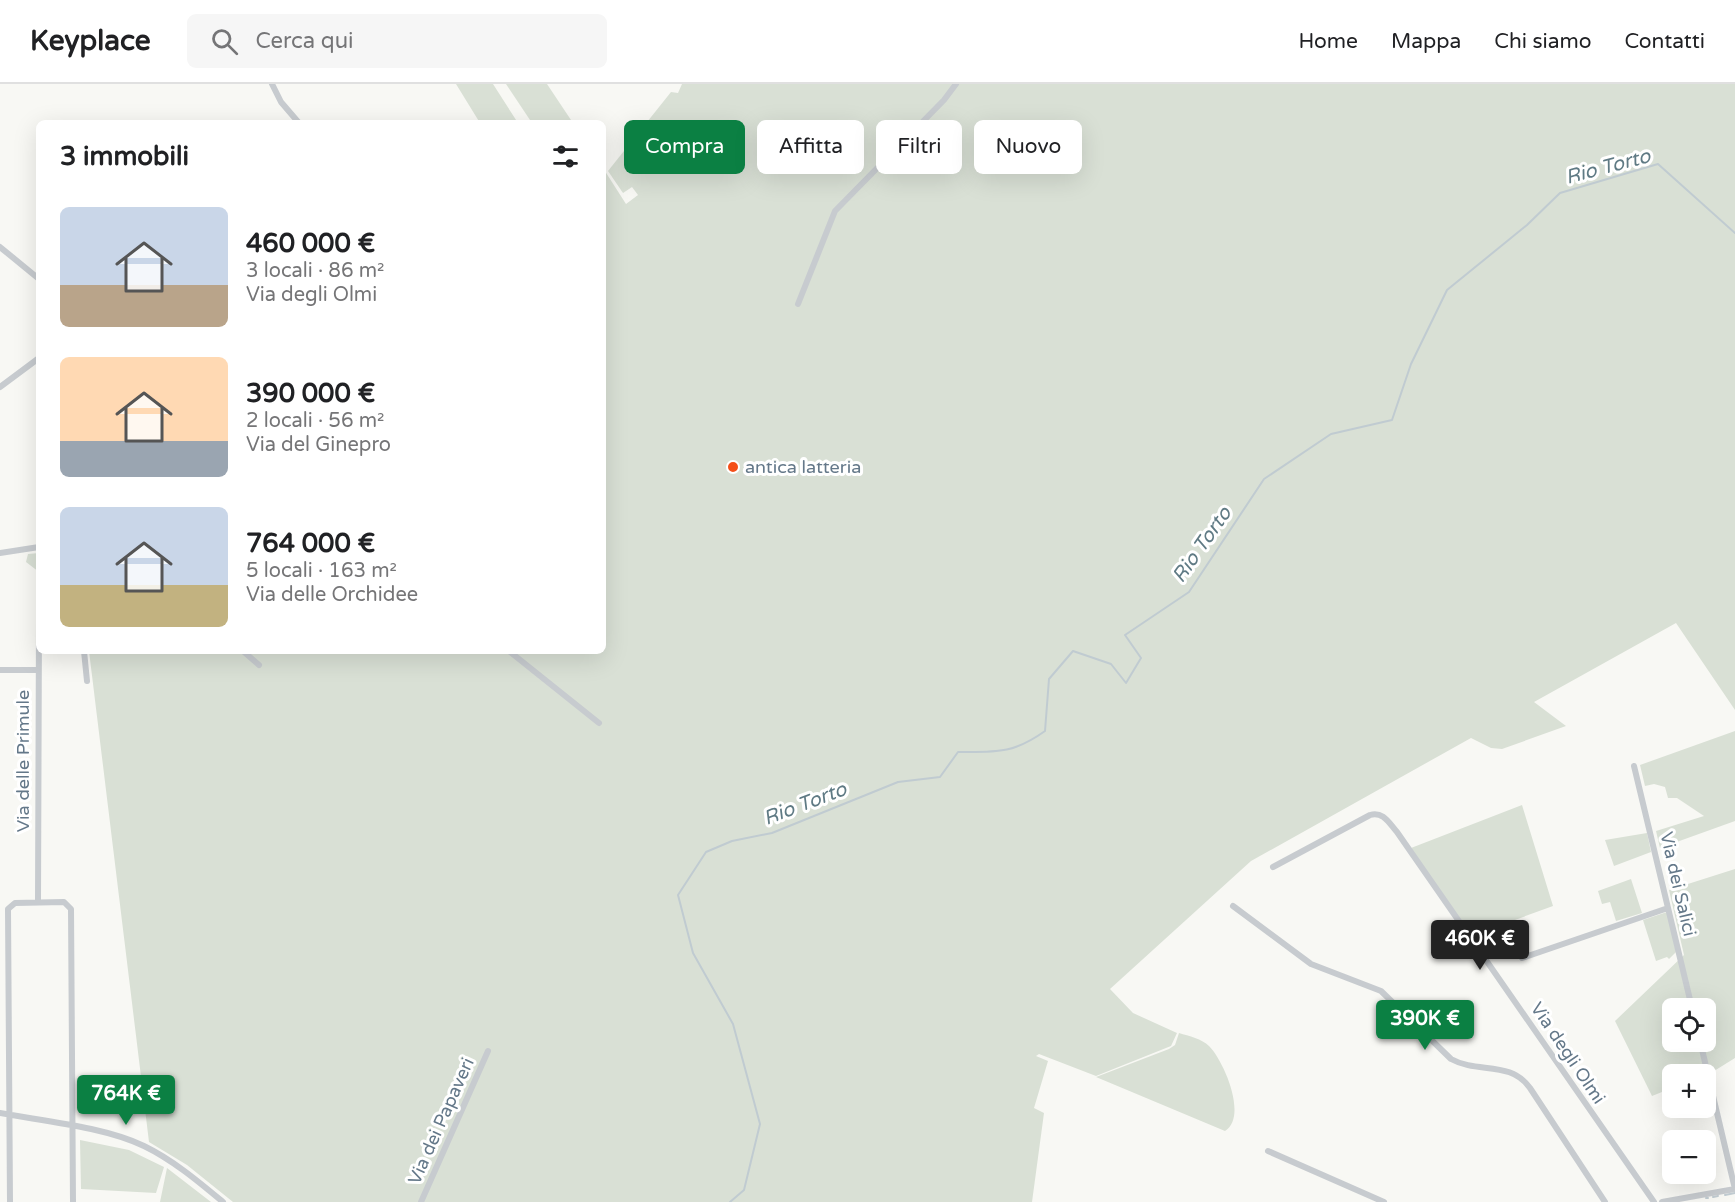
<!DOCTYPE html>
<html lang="it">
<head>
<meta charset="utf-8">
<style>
	body { margin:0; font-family:"Varela Round",sans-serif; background:#f6f6f6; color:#202124; height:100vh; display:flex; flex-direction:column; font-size:22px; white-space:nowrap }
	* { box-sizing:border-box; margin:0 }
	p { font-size:20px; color:#757577 }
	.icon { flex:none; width:33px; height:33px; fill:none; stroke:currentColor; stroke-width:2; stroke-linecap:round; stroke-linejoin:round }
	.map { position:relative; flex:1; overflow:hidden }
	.sheet { position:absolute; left:36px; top:36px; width:570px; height:534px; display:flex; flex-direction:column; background:#fff; border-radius:9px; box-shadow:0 6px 24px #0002 }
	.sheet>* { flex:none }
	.banner { position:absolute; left:624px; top:36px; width:570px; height:54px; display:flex; gap:12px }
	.buttons { position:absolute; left:1662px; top:914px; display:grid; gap:12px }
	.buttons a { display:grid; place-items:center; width:54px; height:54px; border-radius:9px; background:#fff; box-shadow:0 6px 24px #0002; font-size:30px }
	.price { position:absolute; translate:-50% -51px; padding:0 14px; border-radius:6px; background:#0b8043; color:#fff; font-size:20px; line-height:39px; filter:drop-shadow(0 2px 3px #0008) }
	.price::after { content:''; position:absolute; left:50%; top:36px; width:18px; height:14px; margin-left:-9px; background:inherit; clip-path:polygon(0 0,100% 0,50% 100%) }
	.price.on { background:#222; color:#fff }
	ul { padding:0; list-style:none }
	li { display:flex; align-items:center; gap:18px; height:150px; padding:0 24px }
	li span { display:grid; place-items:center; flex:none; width:168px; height:120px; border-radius:9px; color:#555 }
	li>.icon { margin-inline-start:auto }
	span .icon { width:72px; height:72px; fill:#fffc; stroke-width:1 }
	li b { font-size:26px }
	h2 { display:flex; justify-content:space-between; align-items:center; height:72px; padding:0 24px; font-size:26px }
	.tag { padding:0 21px; border-radius:9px; background:#fff; box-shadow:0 6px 24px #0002; font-size:21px; line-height:54px }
	.tag.on { background:#0b8043; color:#fff }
	header { display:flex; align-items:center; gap:36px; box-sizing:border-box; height:84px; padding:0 30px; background:#fff; border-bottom:2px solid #e0e0e0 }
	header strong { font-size:28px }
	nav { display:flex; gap:33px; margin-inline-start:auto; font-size:21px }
	.search { width:420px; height:54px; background:#f6f6f6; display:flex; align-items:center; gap:15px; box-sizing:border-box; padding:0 21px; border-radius:9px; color:#757577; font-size:22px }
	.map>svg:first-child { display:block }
	.green { fill:#d9e0d5; fill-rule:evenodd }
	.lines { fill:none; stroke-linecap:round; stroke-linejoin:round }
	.stream { stroke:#c0cbd1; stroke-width:2 }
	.minor { stroke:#c7cbcf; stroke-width:6 }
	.poi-dot { fill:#f44f19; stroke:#fff; stroke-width:2 }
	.labels { text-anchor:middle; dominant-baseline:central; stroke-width:6; stroke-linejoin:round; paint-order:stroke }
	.poi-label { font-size:18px; fill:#647889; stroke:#fff; text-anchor:start }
	.street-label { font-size:18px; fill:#647889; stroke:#fff }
	.water-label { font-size:20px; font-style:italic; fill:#5f7a84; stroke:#fff }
</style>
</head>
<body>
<header>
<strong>Keyplace</strong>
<div class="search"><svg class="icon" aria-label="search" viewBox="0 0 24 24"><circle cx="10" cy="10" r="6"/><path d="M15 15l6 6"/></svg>Cerca qui</div>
<nav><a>Home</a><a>Mappa</a><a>Chi siamo</a><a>Contatti</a></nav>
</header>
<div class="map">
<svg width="1735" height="1118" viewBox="0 0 1735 1118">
	<rect width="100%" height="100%" fill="#f8f8f4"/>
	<path class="green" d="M 456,0 L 493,0 L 518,39 L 480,39 Z
		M 506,0 L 547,0 L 573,39 L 532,39 Z
		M 682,0 L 1735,0 L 1735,626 L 1676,539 L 1534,618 L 1566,642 L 1502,665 L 1491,664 L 1471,654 L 1251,777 L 1110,905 L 1133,929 L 1177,949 L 1171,962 L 1096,992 L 1039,970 L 1036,972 L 1048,977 L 1034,1024 L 1044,1029 L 1032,1118 L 233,1118 L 187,1081 L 149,1058 L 89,567 L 603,567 L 603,84 L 626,120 L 638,111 L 632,103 L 623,109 L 608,87 L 671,8 L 678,9 Z
		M 39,469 L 39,488 L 26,478 L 28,470 Z
		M 1735,647 L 1735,737 L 1660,764 L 1656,747 L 1704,732 L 1677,714 L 1668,714 L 1665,703 L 1654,700 L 1645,702 L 1640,681 Z
		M 1522,721 L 1553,822 L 1471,852 L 1411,764 Z
		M 1647,749 L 1651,768 L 1614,782 L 1605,756 Z
		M 1735,785 L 1735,974 L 1706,992 L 1706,990 L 1672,990 L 1672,1004 L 1652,1012 L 1615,937 L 1684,871 L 1669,806 ZM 1672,924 L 1706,924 L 1706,957 L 1672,957 Z
		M 1631,795 L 1642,829 L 1616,837 L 1610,818 L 1602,820 L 1598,807 Z
		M 1667,828 L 1676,868 L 1669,875 L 1667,873 L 1656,877 L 1643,836 Z
		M 1179,949 C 1189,952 1202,955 1209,962 C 1224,977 1248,1033 1225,1047 L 1096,993 L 1169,965 L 1175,961 Z
		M 80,1056 L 129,1066 L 164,1083 L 156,1109 L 81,1105 Z
		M 167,1084 L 211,1118 L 160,1118 Z"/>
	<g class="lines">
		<path class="stream" d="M 1725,1111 L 1735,1109
			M 1713,1113 L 1718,1112
			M 1706,1114 L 1708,1114
			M 730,1118 L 744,1106 L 760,1040 L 733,940 L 693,869 L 678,811 L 706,768 L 732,757 L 772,749 L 898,698 L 940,693 L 958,668 C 996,668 1013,670 1045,647 L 1049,595 L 1073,567 L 1111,580 L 1126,599 L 1141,574 L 1125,551 L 1189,508 L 1264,395 L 1331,350 L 1392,336 L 1411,280 L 1447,206 L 1527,141 L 1560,109 L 1658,80 L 1735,149"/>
		<path class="minor" d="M 272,0 L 281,18 L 299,39
			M 0,163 L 39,195
			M 798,220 L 835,127 L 944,16 L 956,0
			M 0,303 L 39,274
			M 0,469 L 39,463
			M 84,567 L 87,597
			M 243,567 L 259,581
			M 509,567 L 599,639
			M 0,586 L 38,586
			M 1634,682 L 1692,924
			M 1273,783 L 1370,731 C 1383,727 1389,739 1397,748 L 1654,1118
			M 38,818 L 39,536
			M 1233,822 L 1311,880 L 1381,907 L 1451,975 C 1478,990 1510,976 1530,1004 L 1605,1118
			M 1522,874 L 1668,824
			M 0,1029 C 43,1037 105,1043 144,1062 C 173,1076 199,1098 223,1118
			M 1268,1067 L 1384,1118
			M 10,1118 L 8,825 L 15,819 L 64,818 L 71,825 L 73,1118
			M 421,1118 L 488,967
			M 1662,1118 L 1735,1105 L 1700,957"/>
	</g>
	<circle class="poi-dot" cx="733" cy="383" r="6"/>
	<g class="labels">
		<g class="poi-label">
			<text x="745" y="383">antica latteria</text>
		</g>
		<g class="street-label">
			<text transform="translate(23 677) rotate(-90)">Via delle Primule</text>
			<text transform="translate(1678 800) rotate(77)">Via dei Salici</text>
			<text transform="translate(1568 969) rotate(56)">Via degli Olmi</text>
			<text transform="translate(441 1037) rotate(-66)">Via dei Papaveri</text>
		</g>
		<g class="water-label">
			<text transform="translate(1608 83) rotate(-15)">Rio Torto</text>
			<text transform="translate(1202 461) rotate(-55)">Rio Torto</text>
			<text transform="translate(805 720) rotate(-21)">Rio Torto</text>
		</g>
	</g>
</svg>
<div class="buttons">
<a><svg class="icon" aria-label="locate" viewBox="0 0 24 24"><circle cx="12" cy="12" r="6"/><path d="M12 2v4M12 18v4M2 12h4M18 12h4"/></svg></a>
<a>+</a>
<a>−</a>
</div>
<b class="price on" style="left:1480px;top:887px">460K €</b>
<b class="price" style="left:1425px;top:967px">390K €</b>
<b class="price" style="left:126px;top:1042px">764K €</b>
<div class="banner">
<a class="tag on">Compra</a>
<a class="tag">Affitta</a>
<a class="tag">Filtri</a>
<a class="tag">Nuovo</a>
</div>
<section class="sheet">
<h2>3 immobili<svg class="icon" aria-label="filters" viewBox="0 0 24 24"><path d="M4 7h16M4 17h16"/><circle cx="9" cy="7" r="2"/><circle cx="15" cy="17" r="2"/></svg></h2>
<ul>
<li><span style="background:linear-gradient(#c9d6e8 65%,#b9a48a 0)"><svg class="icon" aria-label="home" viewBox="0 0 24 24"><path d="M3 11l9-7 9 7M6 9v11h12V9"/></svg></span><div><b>460 000 €</b><p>3 locali · 86 m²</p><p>Via degli Olmi</p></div></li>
<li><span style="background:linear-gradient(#ffd9b3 70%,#9aa5b1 0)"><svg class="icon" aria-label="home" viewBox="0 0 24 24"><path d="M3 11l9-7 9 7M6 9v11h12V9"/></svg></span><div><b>390 000 €</b><p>2 locali · 56 m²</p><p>Via del Ginepro</p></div></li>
<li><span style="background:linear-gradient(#c9d6e8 65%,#c2b280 0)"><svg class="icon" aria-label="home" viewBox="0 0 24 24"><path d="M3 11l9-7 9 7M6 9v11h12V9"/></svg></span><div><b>764 000 €</b><p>5 locali · 163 m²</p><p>Via delle Orchidee</p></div></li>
</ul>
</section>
</div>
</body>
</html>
